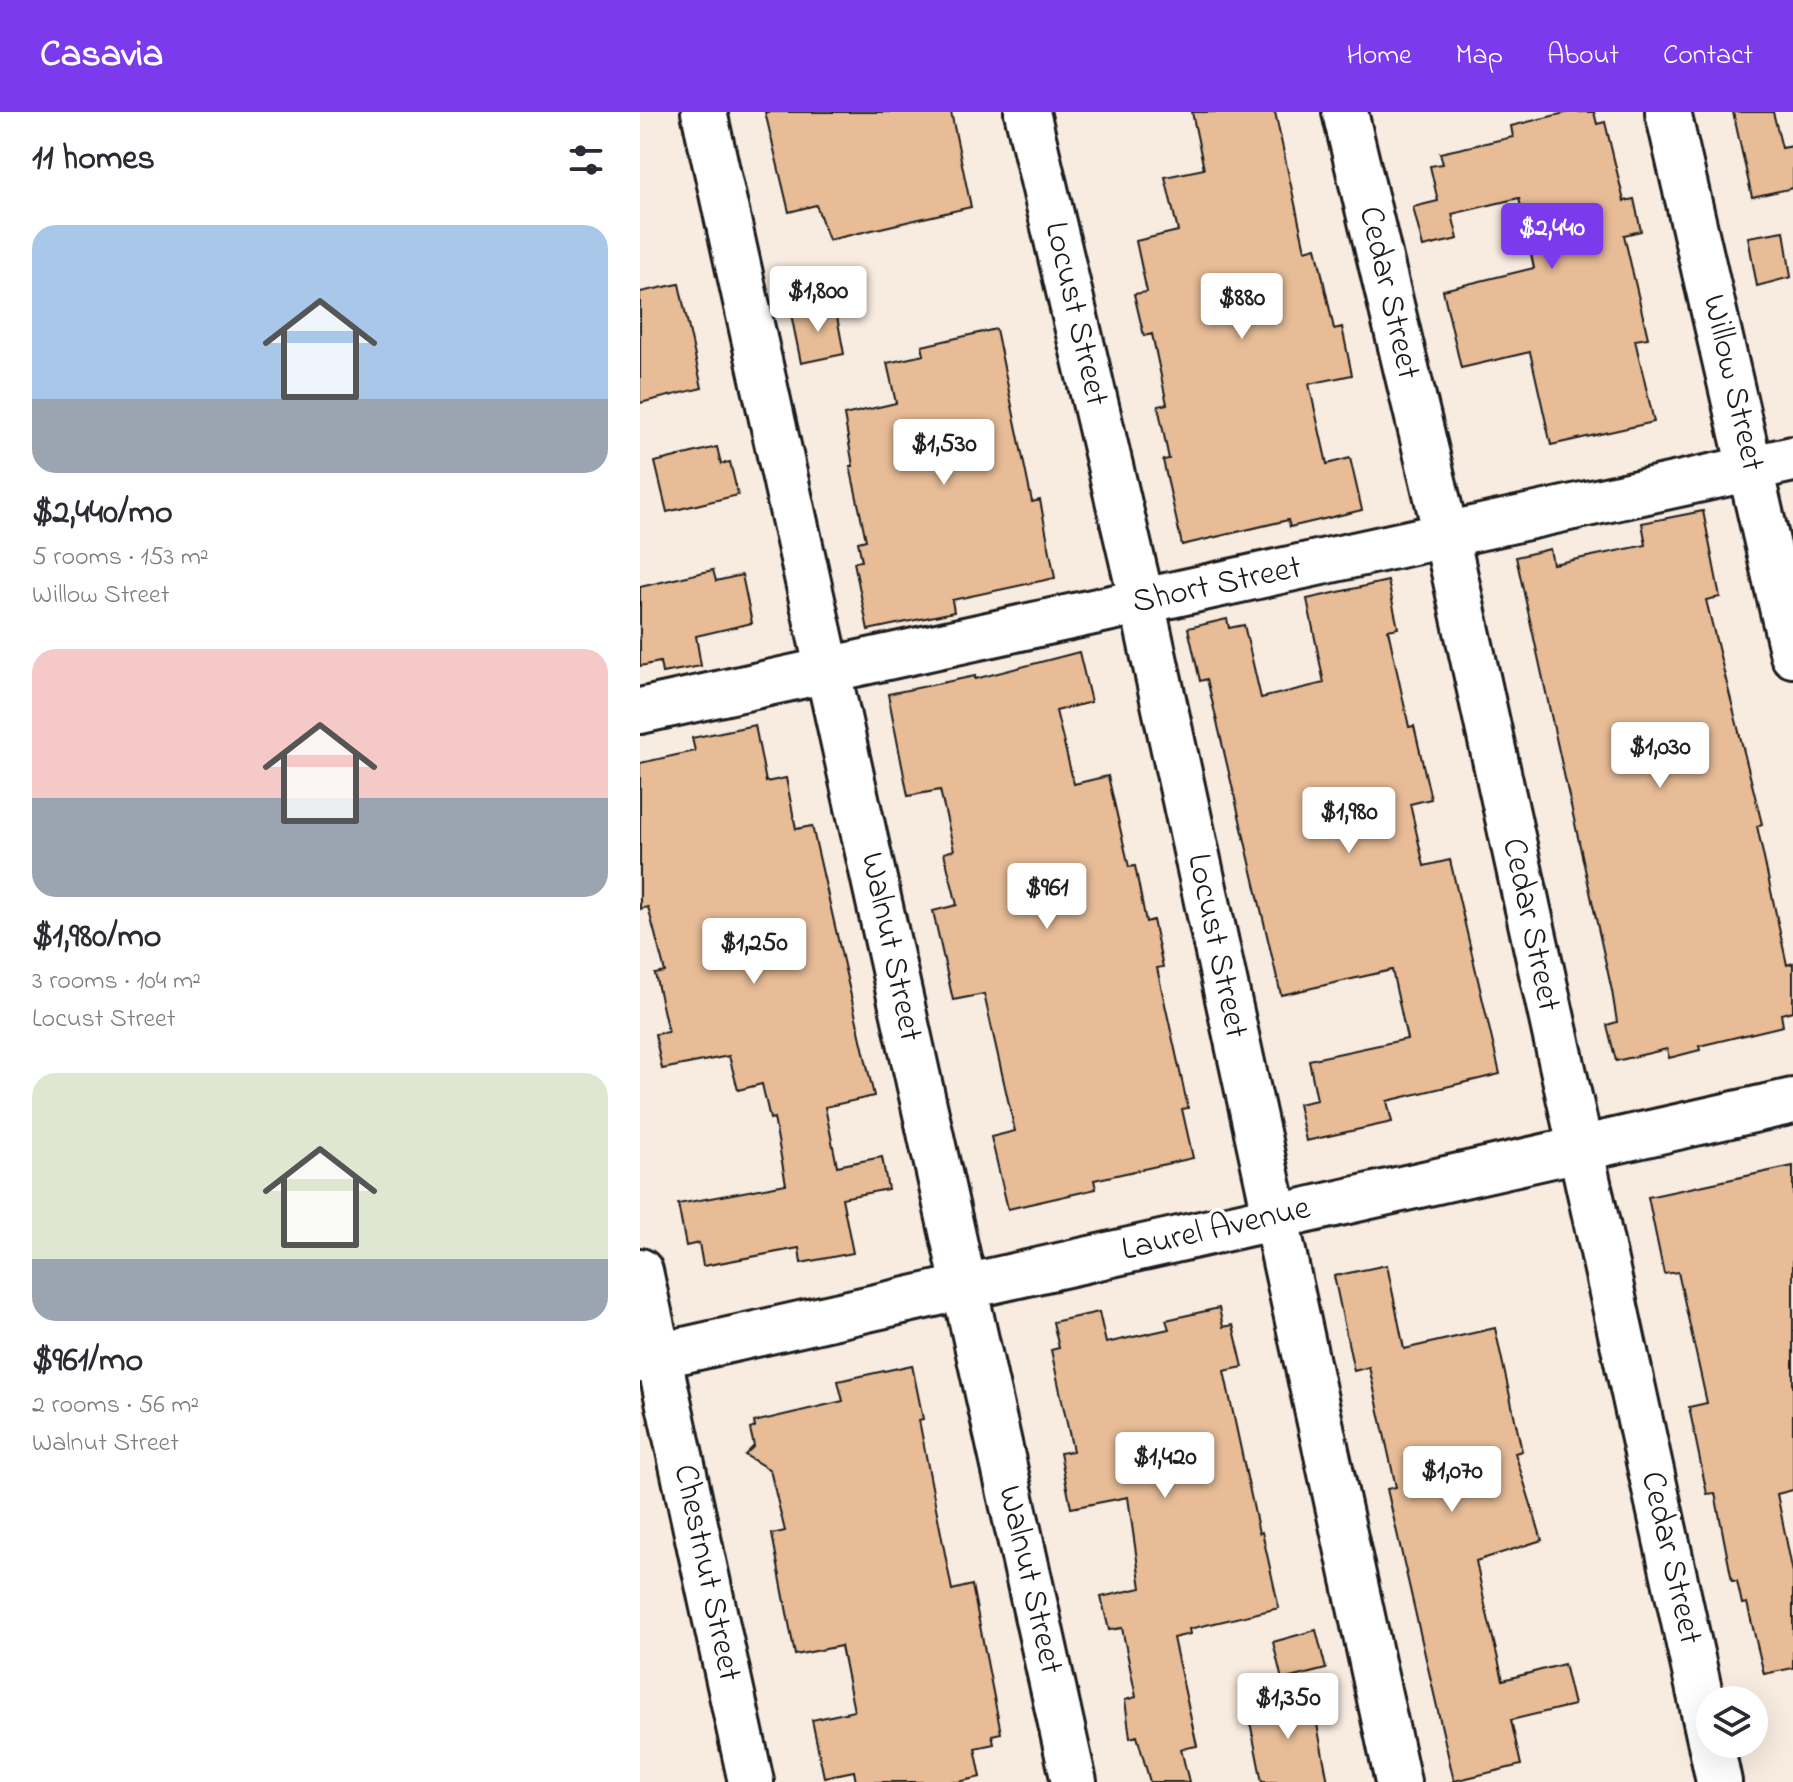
<!DOCTYPE html>
<html lang="en">
<head>
<meta charset="utf-8">
<style>
	body { margin:0; font-family:"Indie Flower",sans-serif; background:#f7f7f7; color:#2b2b33; height:100vh; display:flex; flex-direction:column; font-size:30px; white-space:nowrap }
	* { box-sizing:border-box; margin:0 }
	p { font-size:26px; color:#7c7c81 }
	.icon { flex:none; width:44px; height:44px; fill:none; stroke:currentColor; stroke-width:2; stroke-linecap:round; stroke-linejoin:round }
	.map { position:relative; flex:1; overflow:hidden }
	.panel { display:flex; flex-direction:column; background:#fff; width:640px }
	.panel>* { flex:none }
	.tools { position:absolute; left:1056px; top:1574px; display:grid; gap:16px }
	.tools a { display:grid; place-items:center; width:72px; height:72px; border-radius:50%; background:#fff; box-shadow:0 8px 32px #0002; font-size:40px }
	.price { position:absolute; translate:-50% -68px; padding:0 18px; border-radius:8px; background:#fff; color:#222; font-size:26px; line-height:52px; filter:drop-shadow(0 2px 4px #0008) }
	.price::after { content:''; position:absolute; left:50%; top:48px; width:24px; height:18px; margin-left:-12px; background:inherit; clip-path:polygon(0 0,100% 0,50% 100%) }
	.price.selected { background:#7c3aed; color:#fff }
	ul { padding:0; list-style:none }
	li { display:grid; align-content:center; gap:16px; height:424px; padding:0 32px }
	li span { display:grid; place-items:center; height:248px; border-radius:24px; color:#555 }
	li>.icon { margin-inline-start:auto }
	span .icon { width:144px; height:144px; fill:#fffc; stroke-width:1 }
	li b { font-size:34px }
	h2 { display:flex; justify-content:space-between; align-items:center; height:96px; padding:0 32px; font-size:34px }
	header { display:flex; align-items:center; gap:48px; box-sizing:border-box; height:112px; padding:0 40px; background:#7c3aed; color:#fff }
	header strong { font-size:38px }
	nav { display:flex; gap:44px; margin-inline-start:auto; font-size:28px }
	main { display:flex; flex:1; min-height:0 }
	.map>svg:first-child { display:block }
	.building { fill:#e7bc97; stroke:#1c1c1c; stroke-width:2 }
	.lines { fill:none; stroke-linecap:round; stroke-linejoin:round }
	.minor-casing { stroke:#1c1c1c; stroke-width:50 }
	.minor { stroke:#fff; stroke-width:44 }
	.labels { text-anchor:middle; dominant-baseline:central; stroke-width:7; stroke-linejoin:round; paint-order:stroke }
	.street-label { font-size:34px; fill:#1c1c1c; stroke:#fff }
</style>
</head>
<body>
<header>
<strong>Casavia</strong>
<nav><a>Home</a><a>Map</a><a>About</a><a>Contact</a></nav>
</header>
<main>
<section class="panel">
<h2>11 homes<svg class="icon" aria-label="filters" viewBox="0 0 24 24"><path d="M4 7h16M4 17h16"/><circle cx="9" cy="7" r="2"/><circle cx="15" cy="17" r="2"/></svg></h2>
<ul>
<li><span style="background:linear-gradient(#a9c7e8 70%,#9aa5b1 0)"><svg class="icon" aria-label="home" viewBox="0 0 24 24"><path d="M3 11l9-7 9 7M6 9v11h12V9"/></svg></span><div><b>$2,440/mo</b><p>5 rooms · 153 m²</p><p>Willow Street</p></div></li>
<li><span style="background:linear-gradient(#f6c9c9 60%,#9aa5b1 0)"><svg class="icon" aria-label="home" viewBox="0 0 24 24"><path d="M3 11l9-7 9 7M6 9v11h12V9"/></svg></span><div><b>$1,980/mo</b><p>3 rooms · 104 m²</p><p>Locust Street</p></div></li>
<li><span style="background:linear-gradient(#dfe7d0 75%,#9aa5b1 0)"><svg class="icon" aria-label="home" viewBox="0 0 24 24"><path d="M3 11l9-7 9 7M6 9v11h12V9"/></svg></span><div><b>$961/mo</b><p>2 rooms · 56 m²</p><p>Walnut Street</p></div></li>
</ul>
</section>
<div class="map">
<svg width="1153" height="1670" viewBox="0 0 1153 1670">
	<rect width="100%" height="100%" fill="#f8ebe0"/>
	<filter id="ink" filterUnits="userSpaceOnUse"><feTurbulence type="fractalNoise" baseFrequency=".0125" numOctaves="2"/><feDisplacementMap in="SourceGraphic" scale="16" xChannelSelector="R" yChannelSelector="G"/><feConvolveMatrix kernelMatrix="1 2 1 2 8 2 1 2 1" color-interpolation-filters="sRGB"/></filter>
	<g filter="url(#ink)">
		<path class="building" d="M 125,0 L 311,0 L 331,95 L 189,128 L 176,93 L 149,100 Z
			M 552,0 L 635,0 L 665,138 L 676,135 L 694,217 L 702,215 L 712,263 L 669,272 L 687,352 L 710,346 L 722,398 L 650,415 L 648,408 L 542,433 L 523,348 L 529,347 L 518,294 L 527,292 L 512,222 L 504,224 L 494,182 L 507,180 L 496,129 L 538,119 L 525,65 L 564,57 Z
			M 929,0 L 954,0 L 957,12 L 965,10 L 984,89 L 994,87 L 1001,119 L 984,123 L 1008,226 L 995,228 L 1014,310 L 911,333 L 890,240 L 821,256 L 803,178 L 894,156 L 879,86 L 812,102 L 818,127 L 783,135 L 773,95 L 798,89 L 790,54 L 803,52 L 800,41 L 873,25 L 871,14 Z
			M 1093,0 L 1133,0 L 1142,36 L 1153,34 L 1153,76 L 1112,85 Z
			M 1144,119 L 1151,165 L 1117,174 L 1108,125 Z
			M 39,172 L 62,276 L 0,291 L 0,180 Z
			M 195,194 L 204,242 L 161,251 L 151,202 Z
			M 356,217 L 392,390 L 400,388 L 415,466 L 312,488 L 314,500 L 228,518 L 214,450 L 222,449 L 218,430 L 226,428 L 210,354 L 213,354 L 204,303 L 256,291 L 247,251 L 284,243 L 282,234 Z
			M 77,335 L 81,352 L 90,350 L 98,383 L 27,400 L 15,350 Z
			M 1063,399 L 1080,485 L 1066,488 L 1122,712 L 1117,714 L 1147,853 L 1153,851 L 1153,899 L 1141,902 L 1143,914 L 1059,934 L 1060,938 L 1029,946 L 1027,937 L 976,949 L 967,913 L 977,910 L 972,879 L 876,445 L 910,437 L 913,452 L 1006,433 L 1002,411 Z
			M 73,458 L 76,469 L 102,463 L 112,511 L 56,524 L 61,554 L 22,561 L 20,550 L 0,554 L 0,475 Z
			M 748,469 L 758,516 L 748,518 L 769,615 L 774,614 L 791,687 L 770,692 L 784,754 L 810,748 L 860,962 L 747,989 L 752,1010 L 666,1029 L 658,992 L 677,988 L 669,948 L 767,927 L 752,858 L 641,883 L 567,567 L 560,569 L 548,516 L 587,507 L 589,516 L 604,513 L 621,586 L 684,571 L 667,487 Z
			M 439,540 L 451,590 L 416,599 L 434,672 L 468,664 L 489,755 L 495,754 L 506,810 L 513,808 L 523,855 L 517,856 L 548,996 L 542,997 L 553,1046 L 454,1068 L 456,1077 L 368,1097 L 351,1025 L 375,1019 L 344,882 L 313,888 L 293,799 L 317,793 L 304,741 L 314,738 L 300,678 L 268,684 L 248,582 L 335,564 L 335,567 Z
			M 115,613 L 126,670 L 146,666 L 156,717 L 172,714 L 234,984 L 185,995 L 197,1054 L 242,1045 L 248,1077 L 202,1086 L 213,1141 L 161,1151 L 159,1136 L 63,1154 L 59,1131 L 46,1134 L 38,1092 L 146,1072 L 134,1006 L 130,1007 L 122,972 L 98,978 L 89,944 L 22,957 L 15,922 L 28,920 L 15,862 L 25,860 L 8,795 L 0,797 L 0,651 L 55,639 L 52,626 Z
			M 1153,1054 L 1153,1378 L 1137,1382 L 1153,1461 L 1153,1556 L 1124,1562 L 1107,1491 L 1102,1492 L 1097,1469 L 1092,1469 L 1075,1381 L 1067,1382 L 1049,1295 L 1067,1291 L 1038,1160 L 1024,1162 L 1008,1085 Z
			M 747,1153 L 764,1237 L 855,1216 L 882,1339 L 875,1341 L 902,1428 L 836,1449 L 845,1493 L 863,1568 L 924,1552 L 934,1593 L 871,1608 L 881,1653 L 814,1669 L 747,1377 L 756,1375 L 729,1255 L 714,1259 L 694,1164 Z
			M 579,1196 L 583,1215 L 593,1213 L 603,1255 L 584,1259 L 619,1421 L 622,1420 L 639,1496 L 549,1517 L 550,1522 L 533,1526 L 557,1634 L 541,1637 L 549,1670 L 510,1670 L 497,1624 L 490,1626 L 485,1588 L 496,1585 L 482,1516 L 469,1518 L 461,1485 L 501,1476 L 488,1385 L 431,1396 L 420,1341 L 433,1339 L 411,1238 L 419,1236 L 413,1210 L 459,1200 L 466,1231 L 529,1217 L 526,1208 Z
			M 272,1253 L 283,1307 L 279,1308 L 312,1478 L 332,1473 L 361,1621 L 352,1623 L 354,1632 L 335,1636 L 341,1665 L 318,1670 L 216,1670 L 214,1659 L 184,1665 L 172,1608 L 214,1599 L 201,1534 L 155,1543 L 132,1422 L 145,1419 L 130,1358 L 105,1343 L 114,1334 L 110,1317 L 115,1315 L 114,1310 L 203,1289 L 198,1269 Z
			M 676,1518 L 686,1557 L 642,1568 L 633,1530 Z
			M 671,1581 L 688,1670 L 622,1670 L 608,1600 L 616,1598 L 615,1593 Z"/>
		<g class="lines">
			<g class="minor-casing">
				<path id="minor" d="M 64,0 L 434,1670
					M 387,0 L 502,490 L 758,1670
					M 705,0 L 806,423 L 1070,1628
					M 1028,0 L 1153,543
					M 0,599 L 1153,347
					M 0,1159 L 111,1670
					M 0,1248 L 1153,989
					M 1071,1632 L 1079,1670"/>
			</g>
			<use href="#minor" class="minor"/>
		</g>
	</g>
	<g class="labels">
		<g class="street-label">
			<text transform="translate(748 181) rotate(77)">Cedar Street</text>
			<text transform="translate(435 202) rotate(77)">Locust Street</text>
			<text transform="translate(1092 271) rotate(77)">Willow Street</text>
			<text transform="translate(577 474) rotate(-12)">Short Street</text>
			<text transform="translate(890 813) rotate(78)">Cedar Street</text>
			<text transform="translate(576 834) rotate(78)">Locust Street</text>
			<text transform="translate(250 835) rotate(78)">Walnut Street</text>
			<text transform="translate(576 1118) rotate(-13)">Laurel Avenue</text>
			<text transform="translate(1030 1446) rotate(77)">Cedar Street</text>
			<text transform="translate(66 1461) rotate(78)">Chestnut Street</text>
			<text transform="translate(389 1468) rotate(77)">Walnut Street</text>
		</g>
	</g>
</svg>
<div class="tools">
<a><svg class="icon" aria-label="layers" viewBox="0 0 24 24"><path d="M12 4l9 5-9 5-9-5zM3 14l9 5 9-5"/></svg></a>
</div>
<b class="price selected" style="left:912px;top:159px">$2,440</b>
<b class="price" style="left:178px;top:222px">$1,800</b>
<b class="price" style="left:602px;top:229px">$880</b>
<b class="price" style="left:304px;top:375px">$1,530</b>
<b class="price" style="left:1020px;top:678px">$1,030</b>
<b class="price" style="left:709px;top:743px">$1,980</b>
<b class="price" style="left:407px;top:819px">$961</b>
<b class="price" style="left:114px;top:874px">$1,250</b>
<b class="price" style="left:525px;top:1388px">$1,420</b>
<b class="price" style="left:812px;top:1402px">$1,070</b>
<b class="price" style="left:648px;top:1629px">$1,350</b>
</div>
</main>
</body>
</html>
